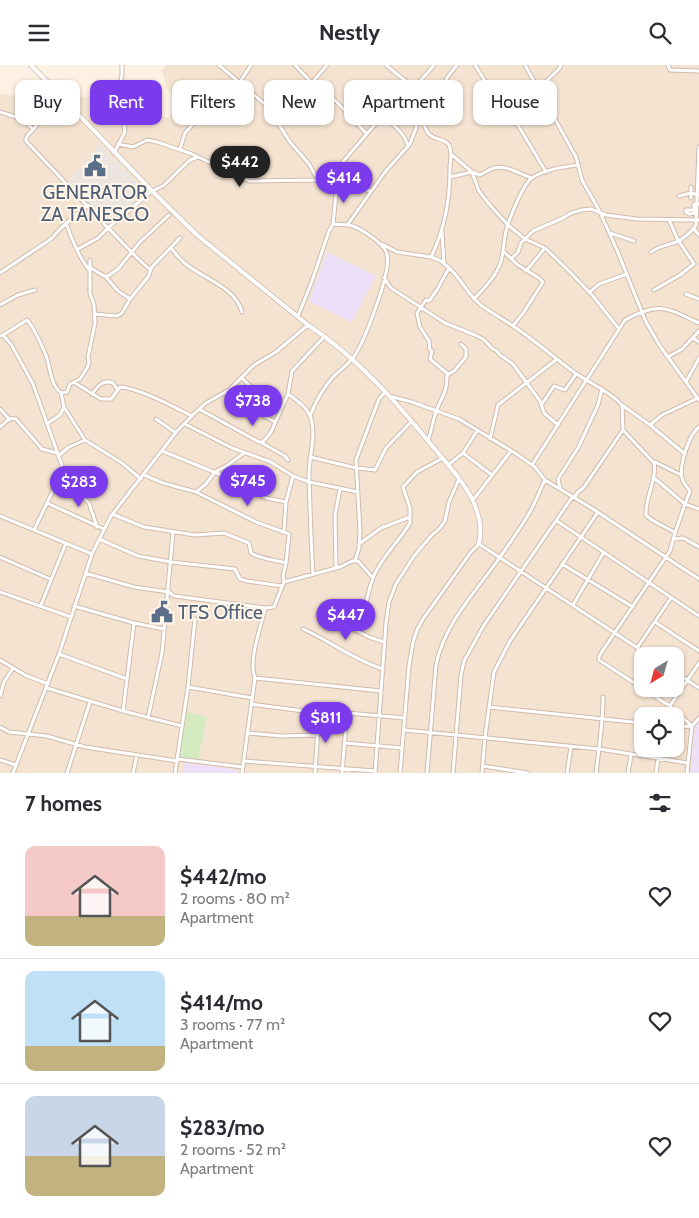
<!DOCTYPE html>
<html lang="en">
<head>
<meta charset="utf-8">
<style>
	body { margin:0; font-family:Cabin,sans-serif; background:#f2f2f3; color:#2b2b33; height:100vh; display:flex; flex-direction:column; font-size:19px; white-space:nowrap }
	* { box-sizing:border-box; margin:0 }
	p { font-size:16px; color:#7c7c81 }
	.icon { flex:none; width:28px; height:28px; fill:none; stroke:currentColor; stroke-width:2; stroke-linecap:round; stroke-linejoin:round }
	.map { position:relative; height:708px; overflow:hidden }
	.sheet { display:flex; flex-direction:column; background:#fff; flex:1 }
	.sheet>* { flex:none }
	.banner { position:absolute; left:15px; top:15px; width:670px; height:45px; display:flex; gap:10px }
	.needle { width:32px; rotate:217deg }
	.fabs { position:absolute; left:634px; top:582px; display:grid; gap:10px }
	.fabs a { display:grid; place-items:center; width:50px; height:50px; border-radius:10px; background:#fff; box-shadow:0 1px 4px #0004; font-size:25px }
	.price { position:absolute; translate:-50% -42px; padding:0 11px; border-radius:18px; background:#7c3aed; color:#fff; font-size:16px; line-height:32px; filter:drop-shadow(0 1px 2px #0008) }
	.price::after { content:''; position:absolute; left:50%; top:30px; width:15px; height:11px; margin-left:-8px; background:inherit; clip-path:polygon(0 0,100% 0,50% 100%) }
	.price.on { background:#222; color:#fff }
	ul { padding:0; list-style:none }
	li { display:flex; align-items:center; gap:15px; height:125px; padding:0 25px }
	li+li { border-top:1px solid #e1e1e2 }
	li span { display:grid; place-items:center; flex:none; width:140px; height:100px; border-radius:10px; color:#555 }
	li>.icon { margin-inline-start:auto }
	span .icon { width:60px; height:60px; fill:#fffc; stroke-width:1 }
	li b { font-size:21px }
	h2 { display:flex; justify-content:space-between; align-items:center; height:60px; padding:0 25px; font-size:21px }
	.tag { padding:0 18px; border-radius:10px; background:#fff; box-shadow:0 1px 4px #0004; font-size:18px; line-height:45px }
	.tag.on { background:#7c3aed; color:#fff }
	header { display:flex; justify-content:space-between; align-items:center; height:65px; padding:0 25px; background:#fff; font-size:22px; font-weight:800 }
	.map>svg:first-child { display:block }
	.residential { fill:#f5e3d1; fill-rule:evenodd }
	.industrial { fill:#ece4de }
	.education { fill:#eedff9 }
	.green { fill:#d4ebc1 }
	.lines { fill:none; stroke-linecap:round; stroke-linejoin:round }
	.minor-casing { stroke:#d0baac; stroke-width:5 }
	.tertiary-casing { stroke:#d0baac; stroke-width:5.5 }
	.minor { stroke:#fff; stroke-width:3 }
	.tertiary { stroke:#fff; stroke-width:4 }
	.labels { text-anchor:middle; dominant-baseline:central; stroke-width:4; stroke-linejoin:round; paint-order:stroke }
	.service-label { font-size:19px; fill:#4e5e75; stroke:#fff5e9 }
</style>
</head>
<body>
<header><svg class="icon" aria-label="menu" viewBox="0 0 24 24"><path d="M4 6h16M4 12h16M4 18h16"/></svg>Nestly<svg class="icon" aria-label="search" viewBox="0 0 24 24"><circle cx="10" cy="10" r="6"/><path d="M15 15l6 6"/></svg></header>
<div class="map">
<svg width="699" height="708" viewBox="0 0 699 708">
	<rect width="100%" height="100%" fill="#fdf1e3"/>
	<path class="residential" d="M 166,0 L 699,0 L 699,708 L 0,708 L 0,29 L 17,31 L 35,29 L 90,32 L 169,53 L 172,48 L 175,33 L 167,25 L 162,5 ZM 642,591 L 675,591 L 675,624 L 642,624 ZM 642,651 L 675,651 L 675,684 L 642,684 Z"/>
	<path class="industrial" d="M 100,79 L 146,126 L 108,160 L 67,118 Z"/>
	<path class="education" d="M 327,187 L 376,211 L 351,257 L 309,236 Z
		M 699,657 L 699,708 L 690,708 L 695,663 Z
		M 185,697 L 238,705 L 238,708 L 182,708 Z"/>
	<path class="green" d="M 186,647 L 207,652 L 198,695 L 179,692 Z"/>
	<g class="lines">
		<g class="minor-casing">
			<path id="minor" d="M 219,0 L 267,41 L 290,77 L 309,99 L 318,115
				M 295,0 L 311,17 L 330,30 L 366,68
				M 386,0 C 399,10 428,41 444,20 C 445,18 446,15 447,13 C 450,8 454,4 457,0
				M 475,0 L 502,43 L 518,60 L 546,107
				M 525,0 L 576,92 L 582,115 L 599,145 L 617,185 L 646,257 L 660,281 L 699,335
				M 668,0 L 670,5 L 699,6
				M 518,29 L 543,33
				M 496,31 L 517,29 L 526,24 L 539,23 L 559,4 L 561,0
				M 61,33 L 28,70 L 26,73 L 26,76 L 108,163 L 152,126 L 163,121 L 190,95 L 198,92
				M 418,44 C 423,52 423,62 429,69 C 434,75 444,73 449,80 C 453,88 450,95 450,103 C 450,134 445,164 431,192 L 441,196 L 449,203 L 437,225 L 429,236 L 426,235 L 417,248 L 420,262 L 429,276 L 430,285 L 432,286 L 430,294 L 448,309
				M 0,47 L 22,54 L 33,64
				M 274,51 C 296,38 311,19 327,0
				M 118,79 L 133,82 L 147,75 L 157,77 L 192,89 L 249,116 L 314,115 L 371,126
				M 408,81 C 405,69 392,58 383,50 L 423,13 L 434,0
				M 180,84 L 185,68 L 201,50 L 240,17 L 251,0
				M 114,88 L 125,67 L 123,53 L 116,35 L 122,10 L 122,0
				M 451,89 L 472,107 L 479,126 L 489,139 L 508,160 L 525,174 L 545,183 L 570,207 L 593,231 L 619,264
				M 450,112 L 472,107 L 480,110 C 484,108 487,106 491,104 C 504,98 519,109 532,113
				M 328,117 L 341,99 L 383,50
				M 679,131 L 691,128 L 691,122
				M 691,133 L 691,128 L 699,130
				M 696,148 L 689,149 L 686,147 L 686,145 L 694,145 L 694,139 L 699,139
				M 66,158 C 72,175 79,193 90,206
				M 333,159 L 337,119
				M 348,159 L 385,107 L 410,79 L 416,63 L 420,39 L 420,34 L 416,23
				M 694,164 L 699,170
				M 442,167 L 444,198
				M 610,168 L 634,176
				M 382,179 L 397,187 L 431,192
				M 171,183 C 176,189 181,196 187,200 C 205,214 236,223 242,247
				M 78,184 L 98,173 L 108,163 C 116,170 143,201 150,204 L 180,173
				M 651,187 C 659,181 661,182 670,179 C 680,177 691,168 696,160 L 699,82
				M 511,194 L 518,187 L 521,178 L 533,166 L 563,153 L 571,148 L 582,145 L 591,144 L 606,150 L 637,154 L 699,155
				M 91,203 L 104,211 L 108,211 L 118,204 L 140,177 L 169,150
				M 449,203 C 462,214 468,231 482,241 C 495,250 510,258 523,268 C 540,280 555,293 571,305 C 588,318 607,324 622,340 L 623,365 L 654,398 C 657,416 645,432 646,450 C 653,458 666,461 675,468 L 670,486 C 646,521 623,556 599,591 L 599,595 L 642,623
				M 526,206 L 545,183
				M 0,208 L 51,174 L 61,163 L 88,140
				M 106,212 L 118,226 L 130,234
				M 384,213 L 391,223 L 445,258 L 475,270 L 483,274 L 493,284 L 497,286 L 500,290 L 513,299 L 540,336 L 544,348 L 558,360
				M 654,225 L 680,210 L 694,199 L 678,175 L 669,155
				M 590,227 L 599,219 L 627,209
				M 686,229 L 699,234
				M 474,234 C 488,219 501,207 503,186
				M 0,240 L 18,230 L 35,225
				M 94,249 L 117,251 L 122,248 L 130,234 L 148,212 L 152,202
				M 298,251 L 312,216 L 329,166 L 333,159 C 338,160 344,159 349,160 C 359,162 384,178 387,189 C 392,206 364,278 353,293 C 347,300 340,305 333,312 C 324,322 315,338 310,351
				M 513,261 L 524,247 L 543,217 L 539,213 L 518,200 L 503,186 C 504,181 504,176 505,171 C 507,158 523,118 533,112 C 547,104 563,102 578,100
				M 3,270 L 27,255 L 28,256 C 36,266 40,277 45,288 C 51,301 49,318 61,328
				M 0,271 L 3,270 L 11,279 L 33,319 L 65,409 L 77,427 L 89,438 L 97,462
				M 693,273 L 699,277
				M 668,292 L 682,284 L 699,266
				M 242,313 L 254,325 L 282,342
				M 686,317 L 699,293
				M 75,318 L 101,334 L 111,334 L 120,322 C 139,323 174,342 192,351
				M 225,327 L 238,337 L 275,357
				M 92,329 C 98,321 103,314 113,318 L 117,324
				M 389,331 L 412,337 L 459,354 L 515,388 L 535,402 L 545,415 L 593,444 L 699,514
				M 542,339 L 554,321 L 565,325 L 576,309
				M 622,340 L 650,360 L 685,389
				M 64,342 L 85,375
				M 0,344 L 9,354
				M 199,344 L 259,377 L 263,377 L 271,367 L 288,329
				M 156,354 L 176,368
				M 185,359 L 232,383 L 271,397 L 293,411 L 286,437 L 284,466
				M 650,360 L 662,350 L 698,333
				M 48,361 L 48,358 L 60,350 L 64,342 L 61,328 L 67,327 L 70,319 L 80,314 L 87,303 L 89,298 L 88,292 L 95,258 L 94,240 L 90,228 L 90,195
				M 0,362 C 5,358 9,352 16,354 L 42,384 L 57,388
				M 490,374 L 498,340 L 557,294
				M 428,375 C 432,365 433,354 437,344 C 443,330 447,327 447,310 L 454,306 L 466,292 L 466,284 L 461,279
				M 260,377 L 285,391 L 288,395
				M 162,386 L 224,411 L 266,433 L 286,437
				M 463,388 L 477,366
				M 58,391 L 69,382 L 85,375 L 122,398 L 141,414
				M 310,392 L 356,403 L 375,405 L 386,383 L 412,356
				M 655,397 L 681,410
				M 448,400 L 463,388 L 492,410
				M 532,400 L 625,255 C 660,236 666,243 699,258
				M 144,410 L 163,418 L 196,427 L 256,457 L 289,469 L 286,498 L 283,511 L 284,517
				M 293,411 L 309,417 L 358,427
				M 653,412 L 685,439 L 690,426 C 687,422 683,418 682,413 C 679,401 689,369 699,362
				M 560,423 L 558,414 L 578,383 L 598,340 L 602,324
				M 196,427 L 206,419 L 215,407 L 228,400 L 244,388
				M 575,432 L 577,428 L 584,422 L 623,365
				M 473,435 L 511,386
				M 47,438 L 104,464
				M 112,449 L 144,462 L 195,470 L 224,468 L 249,478 L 251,488 C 261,494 275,495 286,498
				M 0,451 L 92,489
				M 557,456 L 699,551
				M 34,465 L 63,405
				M 675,468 L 685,439 L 699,444
				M 99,474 L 138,491 L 171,497 L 235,504 L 240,514 L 247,516 L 282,521
				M 674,474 L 683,473 L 699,482
				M 359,479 L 381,463 L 410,452 L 410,443 L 403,422 L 417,407 L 443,393
				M 0,492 L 50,514
				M 355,496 L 359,483 L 360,466 L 356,395 L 379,334 L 385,327
				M 562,499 L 633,542
				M 336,503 L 335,450 L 340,424
				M 85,508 L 134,522 L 169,527 L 174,531 L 265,543
				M 313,509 C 311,477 310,444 309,412 C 308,393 319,365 308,347 C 304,340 295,334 288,329 L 292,306 L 325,271
				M 0,527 L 71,552
				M 41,540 L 66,478
				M 573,540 L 604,487
				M 74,541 L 134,558 L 164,564
				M 336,555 L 369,572 L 384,577
				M 655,557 L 699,586
				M 303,564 C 330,576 354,595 383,604
				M 359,567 C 365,550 366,531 373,513 C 381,492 399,477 410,458 L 410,452
				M 637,583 L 671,533
				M 59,589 L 127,614
				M 0,595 L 25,610 L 48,619
				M 675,607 L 699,623
				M 255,613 L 381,626
				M 188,622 L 252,633
				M 47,623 L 123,646 L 182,661
				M 643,624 L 670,641 L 692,661 L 687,708
				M 0,631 L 4,617 L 13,603
				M 251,639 L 319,648 L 347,648 L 405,653
				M 489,642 L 642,658
				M 123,646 L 134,558
				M 663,651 L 699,598
				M 148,653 L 162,588 L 173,467
				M 0,662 L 9,667 L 47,671 L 85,682 L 177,696
				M 675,662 L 692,661 L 699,653
				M 404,665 L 599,684 L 688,698
				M 247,668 L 281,671 L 317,670
				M 345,678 L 402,683
				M 177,694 L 243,702
				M 0,695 L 16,700
				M 244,696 L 375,706
				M 483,701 L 528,708
				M 13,708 L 59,589 L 92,489 L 111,451 L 177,366 L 196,347 L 206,338 L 229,325 L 254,300 L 276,287 L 308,260
				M 67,708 L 90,637
				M 133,708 L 137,690
				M 175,708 L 188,622 L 195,554
				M 242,708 L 255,613 C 248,595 261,563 265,543 L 274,542 L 284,517 L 340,502 L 352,496 L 358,496 L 373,513
				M 315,708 L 319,648
				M 342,708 L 347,648
				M 375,708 L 386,558 L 389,537 L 396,519 L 414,491 L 431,471 L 440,463 L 445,456 L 449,437 L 459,414
				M 400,708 L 409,601 L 413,577 L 417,565 L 423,554 L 471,487 L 479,479 L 650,591
				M 427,708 L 436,600 C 445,557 476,527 500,492 C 511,476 523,460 532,443 C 537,434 540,424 545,415
				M 453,708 L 461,610 L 464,596 L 484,560 L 573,431
				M 482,708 L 485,672 L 494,607 L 510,576 L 598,447
				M 567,708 L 571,682
				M 596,708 C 599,683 603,658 603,632
				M 628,708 L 631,690
				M 656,708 L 658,694"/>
		</g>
		<g class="tertiary-casing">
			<path id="tertiary" d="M 31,0 L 152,126 L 197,170 L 308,260 C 357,292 397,338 434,383 C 448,400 465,418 474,438 C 480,454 482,463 479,479"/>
		</g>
		<use href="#minor" class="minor"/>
		<use href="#tertiary" class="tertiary"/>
	</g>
	<defs>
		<g id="civic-bare" transform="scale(1.725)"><path d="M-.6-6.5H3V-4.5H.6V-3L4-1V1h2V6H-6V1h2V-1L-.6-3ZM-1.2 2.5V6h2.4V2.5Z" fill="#5c6f8a" stroke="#fff5e9" stroke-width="2.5" paint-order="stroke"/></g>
	</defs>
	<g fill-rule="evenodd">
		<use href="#civic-bare" x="95" y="101"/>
		<use href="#civic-bare" x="162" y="547"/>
	</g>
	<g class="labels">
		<g class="service-label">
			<text x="95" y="127">GENERATOR<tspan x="95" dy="22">ZA TANESCO</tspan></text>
			<text x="178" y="547" text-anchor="start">TFS Office</text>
		</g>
	</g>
</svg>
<div class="fabs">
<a><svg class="needle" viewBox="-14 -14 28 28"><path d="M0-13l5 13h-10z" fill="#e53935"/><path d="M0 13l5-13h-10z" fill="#7c7c81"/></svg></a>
<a><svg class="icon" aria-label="locate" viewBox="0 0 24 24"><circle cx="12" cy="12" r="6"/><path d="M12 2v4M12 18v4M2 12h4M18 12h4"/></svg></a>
</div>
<b class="price on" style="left:240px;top:123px">$442</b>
<b class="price" style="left:344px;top:139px">$414</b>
<b class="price" style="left:253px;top:362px">$738</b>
<b class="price" style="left:248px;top:442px">$745</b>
<b class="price" style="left:79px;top:443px">$283</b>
<b class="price" style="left:346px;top:576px">$447</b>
<b class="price" style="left:326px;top:679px">$811</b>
<div class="banner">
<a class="tag">Buy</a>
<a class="tag on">Rent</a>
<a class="tag">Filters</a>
<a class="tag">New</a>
<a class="tag">Apartment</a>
<a class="tag">House</a>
</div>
</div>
<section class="sheet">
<h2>7 homes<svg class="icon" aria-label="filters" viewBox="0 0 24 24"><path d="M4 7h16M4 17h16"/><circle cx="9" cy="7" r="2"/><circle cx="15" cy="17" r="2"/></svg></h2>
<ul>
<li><span style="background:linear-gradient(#f6c9c9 70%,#c2b280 0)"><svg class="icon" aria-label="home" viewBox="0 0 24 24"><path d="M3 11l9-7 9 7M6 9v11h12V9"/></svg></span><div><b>$442/mo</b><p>2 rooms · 80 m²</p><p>Apartment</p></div><svg class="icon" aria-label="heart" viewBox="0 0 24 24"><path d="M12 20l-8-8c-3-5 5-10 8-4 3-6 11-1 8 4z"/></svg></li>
<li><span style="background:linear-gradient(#bfe0f5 75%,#c2b280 0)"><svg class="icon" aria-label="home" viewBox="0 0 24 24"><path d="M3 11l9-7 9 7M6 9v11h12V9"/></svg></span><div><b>$414/mo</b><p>3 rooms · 77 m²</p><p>Apartment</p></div><svg class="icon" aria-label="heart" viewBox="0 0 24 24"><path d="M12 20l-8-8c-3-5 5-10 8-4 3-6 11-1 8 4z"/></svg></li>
<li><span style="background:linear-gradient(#c9d6e8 60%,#c2b280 0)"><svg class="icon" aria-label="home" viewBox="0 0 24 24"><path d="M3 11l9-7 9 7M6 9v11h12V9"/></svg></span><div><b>$283/mo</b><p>2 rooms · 52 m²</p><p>Apartment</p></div><svg class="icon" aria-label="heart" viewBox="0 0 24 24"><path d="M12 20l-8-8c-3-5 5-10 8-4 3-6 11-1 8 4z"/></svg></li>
</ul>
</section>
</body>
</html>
